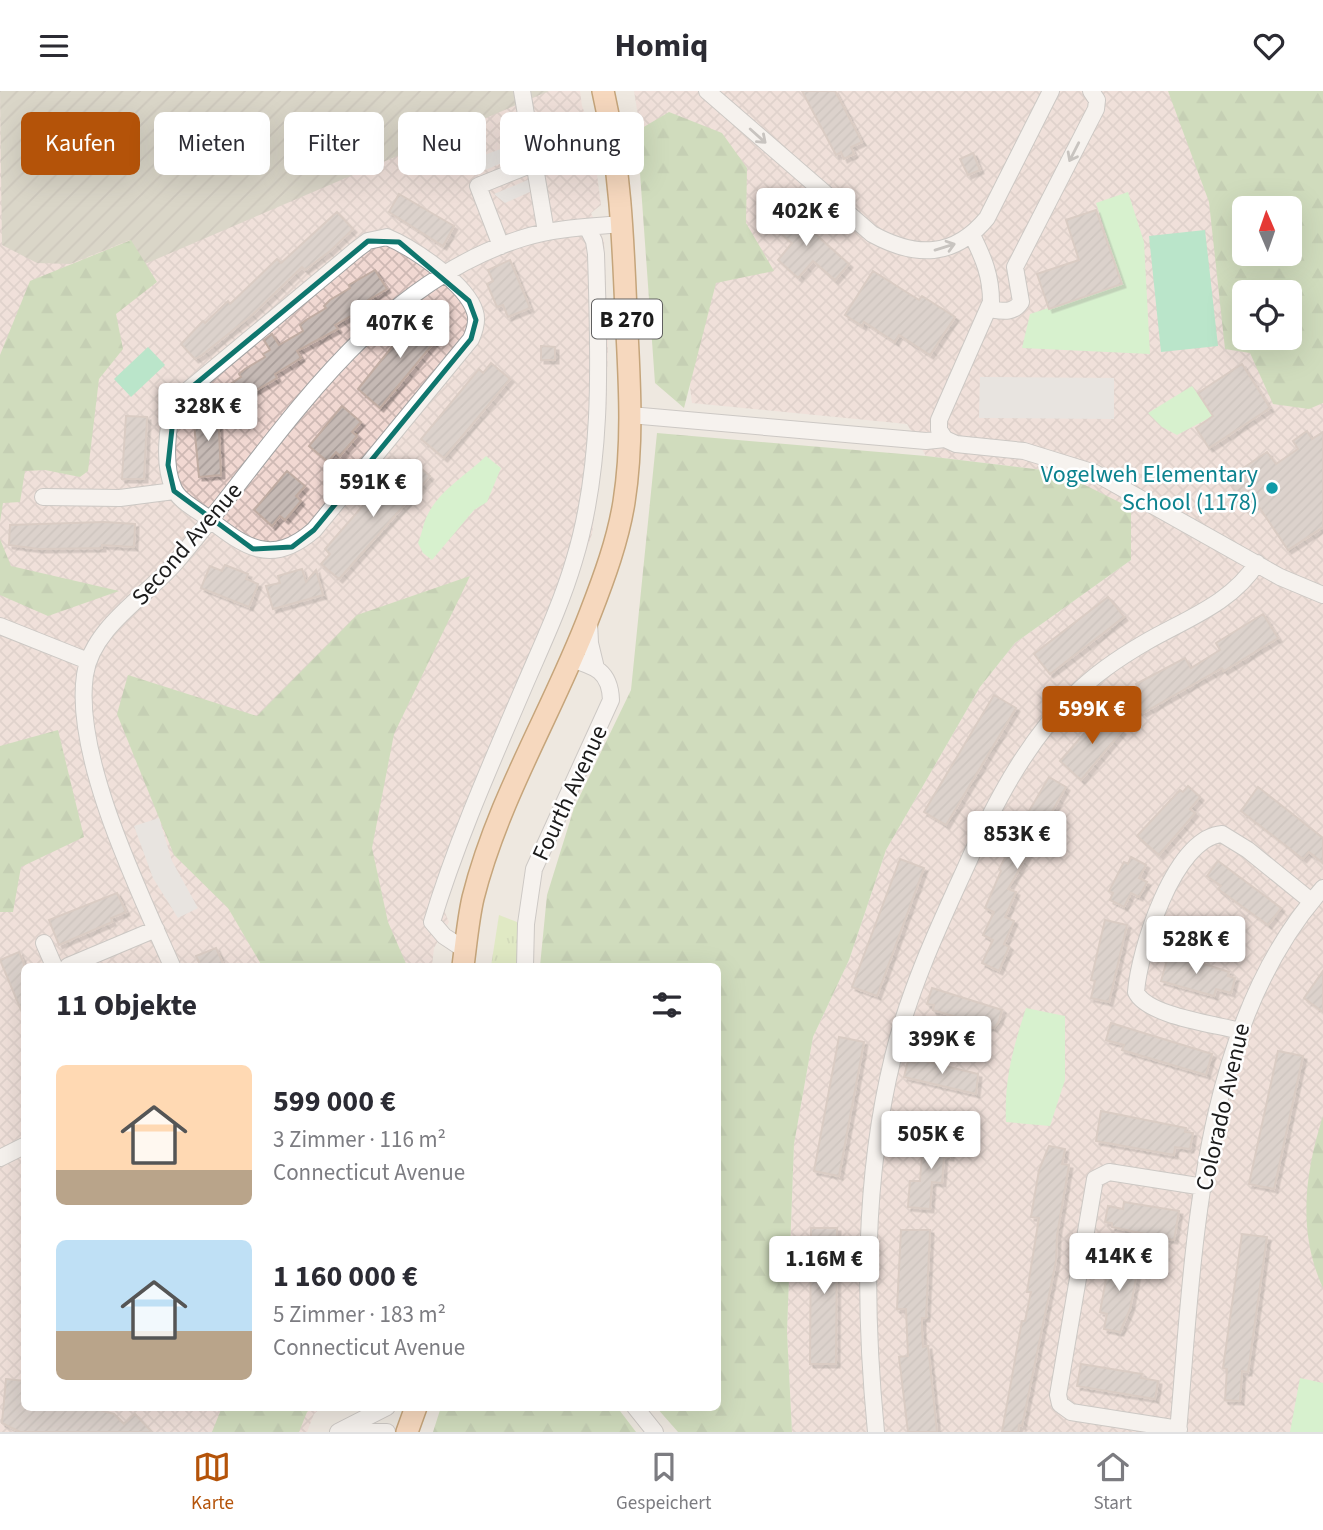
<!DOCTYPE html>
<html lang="de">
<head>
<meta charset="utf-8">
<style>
	body { margin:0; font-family:"Source Sans 3",sans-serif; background:#f7f7f7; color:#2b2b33; height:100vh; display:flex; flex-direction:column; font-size:26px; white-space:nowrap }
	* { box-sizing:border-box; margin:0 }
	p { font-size:23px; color:#7c7c81 }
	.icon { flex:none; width:38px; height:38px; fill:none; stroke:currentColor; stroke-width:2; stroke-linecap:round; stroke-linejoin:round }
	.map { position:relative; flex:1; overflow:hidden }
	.sheet { position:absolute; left:21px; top:872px; width:700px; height:448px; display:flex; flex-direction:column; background:#fff; border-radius:10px; box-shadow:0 7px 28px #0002 }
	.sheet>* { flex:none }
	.banner { position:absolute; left:21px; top:21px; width:700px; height:63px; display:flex; gap:14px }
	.needle { width:46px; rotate:358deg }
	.tools { position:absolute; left:1232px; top:105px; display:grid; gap:14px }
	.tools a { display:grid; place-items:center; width:70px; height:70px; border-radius:10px; background:#fff; box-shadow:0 7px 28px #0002; font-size:35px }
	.price { position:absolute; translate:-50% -60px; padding:0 16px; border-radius:7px; background:#fff; color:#222; font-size:23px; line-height:46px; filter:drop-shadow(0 2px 4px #0008) }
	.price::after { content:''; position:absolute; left:50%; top:42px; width:21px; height:16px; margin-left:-10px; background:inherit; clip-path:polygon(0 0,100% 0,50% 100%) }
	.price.current { background:#b45309; color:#fff }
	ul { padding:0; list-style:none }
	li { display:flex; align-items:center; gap:21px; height:175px; padding:0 35px }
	li span { display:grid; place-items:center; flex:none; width:196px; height:140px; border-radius:10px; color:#555 }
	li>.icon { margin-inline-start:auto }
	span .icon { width:84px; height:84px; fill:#fffc; stroke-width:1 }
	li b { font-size:30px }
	h2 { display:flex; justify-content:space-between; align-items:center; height:84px; padding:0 35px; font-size:30px }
	.chip { padding:0 24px; border-radius:10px; background:#fff; box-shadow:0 7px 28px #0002; font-size:24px; line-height:63px }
	.chip.current { background:#b45309; color:#fff }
	header { display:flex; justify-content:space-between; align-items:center; height:91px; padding:0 35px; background:#fff; font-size:32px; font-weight:700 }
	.tab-bar { display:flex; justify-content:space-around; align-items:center; height:98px; border-top:2px solid #e1e1e2; background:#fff; font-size:19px; color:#7c7c81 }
	.tab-bar a { display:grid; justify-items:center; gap:4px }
	.tab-bar .current { color:#b45309 }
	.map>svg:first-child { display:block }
	.military { fill:url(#military-cross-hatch); fill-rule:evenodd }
	.construction { fill:url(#construction-furrows) }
	.grass { fill:url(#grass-tufts) }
	.forest { fill:url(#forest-firs); fill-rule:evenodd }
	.park { fill:#bbfcb9 }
	.pitch { fill:#7ae2af }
	.parking { fill:#e0e0e0 }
	.building { fill:url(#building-hatch); stroke:#c0aca2; stroke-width:2; filter:url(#shadow) }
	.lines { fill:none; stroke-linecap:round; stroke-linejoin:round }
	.minor-casing { stroke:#a3a3a3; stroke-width:18 }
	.major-casing { stroke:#935400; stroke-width:24 }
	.minor { stroke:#fff; stroke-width:16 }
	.major { stroke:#ffc694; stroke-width:21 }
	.oneway { stroke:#999 }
	.marked { fill:none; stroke:#0f766e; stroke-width:5; stroke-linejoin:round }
	.culture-dot { fill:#0f9aa8; stroke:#fff; stroke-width:2.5 }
	.labels { text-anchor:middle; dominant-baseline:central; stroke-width:5; stroke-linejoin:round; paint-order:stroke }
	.shield { fill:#fff; stroke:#606060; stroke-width:2 }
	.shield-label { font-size:23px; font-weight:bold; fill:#1c1c1c }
	.culture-label { font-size:24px; fill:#0d838f; stroke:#fff; text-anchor:end }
	.street-label { font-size:24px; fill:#1c1c1c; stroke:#fff }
</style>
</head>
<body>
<header><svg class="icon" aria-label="menu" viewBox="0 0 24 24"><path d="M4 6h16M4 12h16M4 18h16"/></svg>Homiq<svg class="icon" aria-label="heart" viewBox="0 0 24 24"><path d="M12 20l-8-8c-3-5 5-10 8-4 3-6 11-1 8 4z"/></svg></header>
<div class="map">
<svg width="1323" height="1341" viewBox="0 0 1323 1341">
	<defs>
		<pattern id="military-cross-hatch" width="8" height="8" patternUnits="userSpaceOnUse" patternTransform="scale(1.75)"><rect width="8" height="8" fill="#f1d8d2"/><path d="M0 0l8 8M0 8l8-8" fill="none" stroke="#ceb9b4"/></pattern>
		<pattern id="construction-furrows" width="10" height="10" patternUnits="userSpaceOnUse" patternTransform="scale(1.75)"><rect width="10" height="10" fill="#c2c0ac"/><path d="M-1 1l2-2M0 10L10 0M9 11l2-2" fill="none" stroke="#a6a493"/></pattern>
		<pattern id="grass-tufts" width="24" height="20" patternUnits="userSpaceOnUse" patternTransform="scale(1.75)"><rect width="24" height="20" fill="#ceeba3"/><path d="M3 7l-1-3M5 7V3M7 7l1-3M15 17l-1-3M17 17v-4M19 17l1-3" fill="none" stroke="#b0c98c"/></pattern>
		<pattern id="forest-firs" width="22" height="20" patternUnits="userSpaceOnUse" patternTransform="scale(1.75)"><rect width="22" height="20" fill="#abcf93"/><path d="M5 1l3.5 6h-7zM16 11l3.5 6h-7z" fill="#93b17e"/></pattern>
		<pattern id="building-hatch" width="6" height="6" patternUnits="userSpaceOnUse" patternTransform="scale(1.75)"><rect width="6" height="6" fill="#c5b9b4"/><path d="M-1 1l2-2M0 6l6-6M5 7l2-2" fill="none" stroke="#a99e9a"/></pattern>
		<filter id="shadow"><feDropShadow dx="3.5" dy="3.5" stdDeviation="0" flood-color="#0004"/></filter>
	</defs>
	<rect width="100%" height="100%" fill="#eee8e0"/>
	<path class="military" d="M 0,0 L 580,0 L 582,15 L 591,38 L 601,114 L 591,122 L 604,150 L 608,250 L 606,324 L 592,443 L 559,536 L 500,670 L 443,817 L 449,831 L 434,857 L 432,875 L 24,875 L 24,1316 L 322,1316 L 314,1323 L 307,1341 L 0,1341 Z
		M 634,0 L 1323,0 L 1323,1341 L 792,1341 L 787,1241 L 794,1053 L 813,946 L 849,869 L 886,759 L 980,596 L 1015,552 L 1131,469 L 1059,381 L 926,365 L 907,333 L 692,312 L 671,142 L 639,31 ZM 1244,117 L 1290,117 L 1290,163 L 1244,163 ZM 1244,201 L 1290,201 L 1290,247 L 1244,247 Z"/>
	<path class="construction" d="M 0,0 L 549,0 L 145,173 L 130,149 L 70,173 L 37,172 L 2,154 Z"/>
	<path class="grass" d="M 499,824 L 517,831 L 517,875 L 491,875 Z"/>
	<path class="forest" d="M 1168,0 L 1323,0 L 1323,312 L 1309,318 L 1273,313 L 1250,262 L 1225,258 L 1209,111 ZM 1244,117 L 1290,117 L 1290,163 L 1244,163 ZM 1244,201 L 1290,201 L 1290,247 L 1244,247 Z
		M 669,21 L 722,42 L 747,77 L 746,132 L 774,180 L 716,192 L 684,317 L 655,292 L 637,40 Z
		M 131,149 L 157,191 L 116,223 L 123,258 L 99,288 L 88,380 L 80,386 L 45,379 L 25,380 L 20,411 L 3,412 L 0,431 L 0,264 L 30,190 Z
		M 657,342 L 926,365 L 1059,381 L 1131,417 L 1131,469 L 1015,552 L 980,596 L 886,759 L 849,869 L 813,946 L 794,1053 L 787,1241 L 792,1341 L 678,1341 L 656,1316 L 718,1316 L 718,875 L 540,875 L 547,804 L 574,717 L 631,599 Z
		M 0,448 L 11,475 L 119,500 L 48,525 L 0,504 Z
		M 470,485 L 394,643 L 372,757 L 388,831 L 407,875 L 262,875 L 228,817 L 174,764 L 117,623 L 128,584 L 257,625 L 357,524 Z
		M 58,639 L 84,746 L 21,776 L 13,821 L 0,821 L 0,655 Z
		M 1323,1025 L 1323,1197 C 1297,1141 1305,1081 1323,1025 Z
		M 222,1316 L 312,1316 L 307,1321 L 299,1341 L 212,1341 Z
		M 441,1316 L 617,1316 L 636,1341 L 433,1341 Z"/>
	<path class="park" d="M 1128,101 L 1144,151 L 1150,263 L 1022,257 L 1030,223 L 1122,193 L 1096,112 Z
		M 1192,295 L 1213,325 L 1177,344 L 1162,336 L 1148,322 Z
		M 486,365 L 501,377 L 487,411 L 474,419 L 432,469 L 423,462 L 418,452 C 422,443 423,433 427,425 C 439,399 467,384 486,365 Z
		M 1026,917 L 1065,925 L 1065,989 L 1050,1035 L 1006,1031 C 1004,989 1013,957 1026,917 Z
		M 1300,1287 L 1323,1292 L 1323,1341 L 1290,1341 Z"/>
	<path class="pitch" d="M 1205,139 L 1218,255 L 1161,261 L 1149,145 Z
		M 148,256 L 165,274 L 131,306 L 114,288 Z"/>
	<path class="parking" d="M 522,50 L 525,62 L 478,82 L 479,66 Z
		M 530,88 L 532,100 L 505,112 L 494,103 Z
		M 980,286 L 1114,287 L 1114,328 L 979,327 Z
		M 159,727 L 172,770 L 198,817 L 178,827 L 153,787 L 134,735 Z"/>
	<path class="building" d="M 802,0 L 835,0 L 862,51 L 851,56 L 854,63 L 844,68 L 841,61 L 836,64 Z
		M 973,62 L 980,79 L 968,84 L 960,68 Z
		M 399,103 L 454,135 L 443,155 L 389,121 Z
		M 786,117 L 849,173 L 835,189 L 813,170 L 798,187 L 778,169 L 792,152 L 771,134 Z
		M 1096,119 L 1122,193 L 1049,218 L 1037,183 L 1079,169 L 1066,129 Z
		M 337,121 L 353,138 L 330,160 L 305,179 L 302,176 L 252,224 L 202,264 L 195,268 L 181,253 L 203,230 L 205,232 L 228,210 L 230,213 L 277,168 L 281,172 Z
		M 510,169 L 530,217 L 508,226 L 503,214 L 497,216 L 487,193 L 493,190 L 488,179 Z
		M 375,179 L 387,198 L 360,214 L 363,218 L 335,234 L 338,238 L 297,260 L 301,267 L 275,283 L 277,287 L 250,303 L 253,307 L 226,323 L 215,303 L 241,286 L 239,283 L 245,278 L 265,266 L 263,263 L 270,259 L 264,249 L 272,243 L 279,254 L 303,240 L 300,234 L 306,229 L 326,217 L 324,215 L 330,209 L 350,197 L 349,194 Z
		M 873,180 L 919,209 L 922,205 L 955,226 L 930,264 L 899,244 L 895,251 L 864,231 L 862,235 L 845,224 Z
		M 421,220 L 439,235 L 431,245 L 436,249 L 380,317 L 358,298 Z
		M 541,255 L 555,256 L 555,269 L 541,269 Z
		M 491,272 L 510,288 L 444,367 L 421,348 L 479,278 L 483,282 Z
		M 1242,273 L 1270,317 L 1209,357 L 1196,337 L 1213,325 L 1198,302 Z
		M 342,315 L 361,331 L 352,341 L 357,345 L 340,365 L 336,361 L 328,371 L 309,355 Z
		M 218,319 L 221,384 L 199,386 L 193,322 Z
		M 126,325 L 147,326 L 144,388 L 122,388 Z
		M 1307,340 L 1312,348 L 1323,341 L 1323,436 L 1288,459 L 1257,413 L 1247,419 L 1227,388 L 1267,361 L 1276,373 L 1298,358 L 1293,350 Z
		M 411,369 L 430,385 L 339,488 L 321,473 L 330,463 L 325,458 L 367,410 L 374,416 L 387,399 L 382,395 L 398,376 L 403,379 Z
		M 287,380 L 305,395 L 296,405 L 301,410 L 285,429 L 280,425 L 272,435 L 254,419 Z
		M 104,431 L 135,433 L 134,456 L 102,454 L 102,457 L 39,458 L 9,454 L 10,434 Z
		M 225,474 L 248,483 L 246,488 L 258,493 L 249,516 L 201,497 L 210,475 L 222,480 Z
		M 302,478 L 306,491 L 316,479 L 323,504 L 273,518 L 266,495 L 280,492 L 278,485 Z
		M 1108,506 L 1124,526 L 1050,583 L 1034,563 Z
		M 1263,523 L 1278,547 L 1224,580 L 1222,577 L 1143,622 L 1141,619 L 1135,622 L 1127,608 L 1140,601 L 1136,593 L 1185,567 L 1191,577 L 1220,559 L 1216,552 Z
		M 994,604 L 1016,617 L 946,734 L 924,721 Z
		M 1112,621 L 1124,632 L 1119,637 L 1122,640 L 1081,689 L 1060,670 L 1097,628 L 1102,632 Z
		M 1049,686 L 1066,696 L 1008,798 L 1016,801 L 1005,826 L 1014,830 L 1004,853 L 1009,856 L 999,880 L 982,872 L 993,849 L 983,844 L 994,821 L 985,817 L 1001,780 L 999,778 L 1011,756 L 1009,754 Z
		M 1188,695 L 1200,706 L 1190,718 L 1195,722 L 1159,764 L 1137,745 L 1180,699 L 1183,701 Z
		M 1258,696 L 1323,747 L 1323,772 L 1309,761 L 1303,768 L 1241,720 Z
		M 1131,766 L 1146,774 L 1139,787 L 1147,791 L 1139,806 L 1131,802 L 1124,816 L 1110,809 L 1113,802 L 1109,800 L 1124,771 L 1128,773 Z
		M 900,768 L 924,777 L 877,905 L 852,896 Z
		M 1218,770 L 1281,817 L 1268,834 L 1218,798 L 1221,795 L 1207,785 Z
		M 117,802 L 126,821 L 111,827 L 112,831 L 59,854 L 49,829 Z
		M 1105,829 L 1127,834 L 1109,911 L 1091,907 L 1095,890 L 1091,889 Z
		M 216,857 L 224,875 L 201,875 L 196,865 Z
		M 19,861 L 24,873 L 24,926 L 0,869 Z
		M 1169,862 L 1229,881 L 1228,885 L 1235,887 L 1231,902 L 1216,898 L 1214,905 L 1161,890 Z
		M 1323,880 L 1323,921 L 1304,907 Z
		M 932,897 L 1002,919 L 999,930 L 994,937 L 933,919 L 934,914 L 927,913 Z
		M 1111,932 L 1212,963 L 1206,984 L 1122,959 L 1124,954 L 1106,949 Z
		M 839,946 L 864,951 L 839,1085 L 814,1080 Z
		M 1278,960 L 1303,965 L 1274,1098 L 1249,1093 Z
		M 916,968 L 978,983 L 976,1003 L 904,986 L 908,970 L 915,972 Z
		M 1101,1020 L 1186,1037 L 1185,1041 L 1193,1042 L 1190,1058 L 1175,1056 L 1174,1064 L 1096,1050 Z
		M 934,1039 L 952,1040 L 950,1066 L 944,1065 L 942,1092 L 932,1091 L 930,1118 L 908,1116 L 910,1090 L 920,1090 L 922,1064 L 932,1064 Z
		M 1049,1055 L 1065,1058 L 1062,1073 L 1069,1074 L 1057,1144 L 1056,1170 L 1022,1335 L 1019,1334 L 1018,1341 L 1002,1341 L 1022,1230 L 1025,1230 L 1031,1201 L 1027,1201 L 1039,1127 L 1031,1126 L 1039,1079 Z
		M 1124,1111 L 1179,1120 L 1174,1149 L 1112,1136 L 1112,1132 L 1105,1131 L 1108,1115 L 1123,1118 Z
		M 811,1137 L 837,1137 L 836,1273 L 810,1273 Z
		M 901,1139 L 930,1139 L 926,1227 L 922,1227 L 922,1240 L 923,1256 L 928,1255 L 937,1341 L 908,1341 L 899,1266 L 908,1265 L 906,1218 L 897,1218 Z
		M 1242,1143 L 1267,1146 L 1248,1281 L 1242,1280 L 1240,1310 L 1225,1309 L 1227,1278 L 1223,1277 Z
		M 1110,1167 L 1139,1172 L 1130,1218 L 1120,1241 L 1104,1238 L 1107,1223 L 1100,1221 Z
		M 1081,1273 L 1142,1283 L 1141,1287 L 1158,1290 L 1155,1308 L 1077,1295 Z
		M 6,1288 L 24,1290 L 24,1316 L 89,1316 L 114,1323 L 124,1333 L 135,1323 L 152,1341 L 20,1341 L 2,1332 Z"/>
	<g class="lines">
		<g class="minor-casing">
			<path id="minor" d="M 522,0 L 546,141
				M 707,0 L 872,143 C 916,167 954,167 987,127 L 1051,0
				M 972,144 C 984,168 991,185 991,211 L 939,329 L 939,339 L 945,348 L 956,353 L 1024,360 L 1095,382 L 1280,486 L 1323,504
				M 387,146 C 413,157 467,193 475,221 C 478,230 475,239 471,248 L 314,439 C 270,477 244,455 205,425 C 194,417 178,409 173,396 C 163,373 167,334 175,310 L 356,159 L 368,150 Z
				M 501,155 L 478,95 L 535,72
				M 989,218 C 1002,220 1013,223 1021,211 L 1015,176 L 1096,18 L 1097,9 L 1091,0
				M 630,324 L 926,350 L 945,348
				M 43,406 L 120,407 L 174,400
				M 589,531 L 590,552 L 596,577
				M 0,535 L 88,570
				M 44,852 L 54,875
				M 465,859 L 444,845 L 432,831 C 456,752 490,675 523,598 C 541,556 561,514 574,470 C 604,372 599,265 596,163 L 594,150 L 587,136
				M 68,875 L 156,838
				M 172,875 C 139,800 73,665 85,584 C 92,536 147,505 176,471 C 277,352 365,196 523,147 C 555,137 589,136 622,133
				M 525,875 L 526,833 L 534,778 L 611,609 C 610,580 595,575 570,568
				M 1240,940 C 1215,933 1147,925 1136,901 C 1139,860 1174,747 1222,743 L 1248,759 L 1311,810
				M 0,1067 L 24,1055
				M 635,1316 L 655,1341
				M 1179,1338 L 1071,1321 L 1060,1313 L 1058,1304 L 1095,1088 L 1109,1081 L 1204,1096
				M 338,1341 L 387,1316
				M 363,1341 L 387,1341
				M 876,1341 C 864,1217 863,1088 893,966 C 908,902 937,839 965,778 C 992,717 1025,652 1074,604 C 1095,583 1120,566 1146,551 C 1186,528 1232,512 1257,472
				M 1178,1341 C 1194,1163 1198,936 1323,797"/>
		</g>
		<g class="major-casing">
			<path id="major" d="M 463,875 C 466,853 468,829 473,807 C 498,707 554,618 590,523 C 604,487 618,449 624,411 C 634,348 629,284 626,221 C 623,147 620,73 603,0
				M 407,1341 L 416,1316"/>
		</g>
		<use href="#minor" class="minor"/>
		<use href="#major" class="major"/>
	</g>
	<defs><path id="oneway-shaft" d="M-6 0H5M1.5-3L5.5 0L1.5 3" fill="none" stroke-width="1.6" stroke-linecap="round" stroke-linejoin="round" transform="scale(1.75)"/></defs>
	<g class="oneway">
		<use href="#oneway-shaft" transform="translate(758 45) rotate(42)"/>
		<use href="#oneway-shaft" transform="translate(1074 61) rotate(117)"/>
		<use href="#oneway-shaft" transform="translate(945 156) rotate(-17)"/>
	</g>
	<path d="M0 0H1323V1341H0ZM 368,150 L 399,151 L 469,210 L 476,229 L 471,248 L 314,439 L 292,456 L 253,458 L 174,400 L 168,374 L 175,310 Z" fill="#eee8e0" fill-opacity=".55" fill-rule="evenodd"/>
	<path class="marked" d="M 368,150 L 399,151 L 469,210 L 476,229 L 471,248 L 314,439 L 292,456 L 253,458 L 174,400 L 168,374 L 175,310 Z"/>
	<circle class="culture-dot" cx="1272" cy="397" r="7"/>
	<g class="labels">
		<rect class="shield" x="592" y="208.5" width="70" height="39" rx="5"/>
		<g class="shield-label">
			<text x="627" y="228">B 270</text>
		</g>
		<g class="culture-label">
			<text x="1258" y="383">Vogelweh Elementary<tspan x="1258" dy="28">School (1178)</tspan></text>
		</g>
		<g class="street-label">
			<text transform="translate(187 453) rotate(-49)">Second Avenue</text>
			<text transform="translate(570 702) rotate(-65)">Fourth Avenue</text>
			<text transform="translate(1223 1016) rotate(-77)">Colorado Avenue</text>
		</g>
	</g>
</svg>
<div class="tools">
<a><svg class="needle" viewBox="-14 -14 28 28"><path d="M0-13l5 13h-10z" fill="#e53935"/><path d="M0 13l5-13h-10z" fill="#7c7c81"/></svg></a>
<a><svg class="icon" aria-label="locate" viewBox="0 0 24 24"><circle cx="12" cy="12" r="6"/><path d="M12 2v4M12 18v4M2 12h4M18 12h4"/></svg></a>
</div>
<b class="price" style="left:806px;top:157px">402K €</b>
<b class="price" style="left:400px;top:269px">407K €</b>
<b class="price" style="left:208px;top:352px">328K €</b>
<b class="price" style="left:373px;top:428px">591K €</b>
<b class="price current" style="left:1092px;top:655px">599K €</b>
<b class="price" style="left:1017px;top:780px">853K €</b>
<b class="price" style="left:1196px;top:885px">528K €</b>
<b class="price" style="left:942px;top:985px">399K €</b>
<b class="price" style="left:931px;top:1080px">505K €</b>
<b class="price" style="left:1119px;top:1202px">414K €</b>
<b class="price" style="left:824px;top:1205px">1.16M €</b>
<div class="banner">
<a class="chip current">Kaufen</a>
<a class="chip">Mieten</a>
<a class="chip">Filter</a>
<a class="chip">Neu</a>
<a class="chip">Wohnung</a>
</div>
<section class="sheet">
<h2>11 Objekte<svg class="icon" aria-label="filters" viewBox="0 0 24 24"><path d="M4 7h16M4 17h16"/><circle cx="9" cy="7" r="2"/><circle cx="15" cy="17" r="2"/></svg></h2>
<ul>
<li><span style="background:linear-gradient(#ffd9b3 75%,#b9a48a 0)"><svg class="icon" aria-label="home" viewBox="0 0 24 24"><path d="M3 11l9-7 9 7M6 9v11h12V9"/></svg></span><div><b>599 000 €</b><p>3 Zimmer · 116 m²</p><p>Connecticut Avenue</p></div></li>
<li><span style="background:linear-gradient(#bfe0f5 65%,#b9a48a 0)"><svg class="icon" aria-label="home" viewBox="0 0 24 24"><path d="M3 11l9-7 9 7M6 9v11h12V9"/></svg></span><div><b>1 160 000 €</b><p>5 Zimmer · 183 m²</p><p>Connecticut Avenue</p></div></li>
</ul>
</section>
</div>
<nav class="tab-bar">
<a class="current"><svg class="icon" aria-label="map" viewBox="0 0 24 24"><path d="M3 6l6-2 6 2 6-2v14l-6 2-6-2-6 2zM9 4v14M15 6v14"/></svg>Karte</a>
<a><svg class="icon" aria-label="saved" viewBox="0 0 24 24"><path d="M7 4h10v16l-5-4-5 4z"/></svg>Gespeichert</a>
<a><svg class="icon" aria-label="home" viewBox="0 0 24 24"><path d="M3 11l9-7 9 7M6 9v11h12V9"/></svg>Start</a>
</nav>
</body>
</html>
